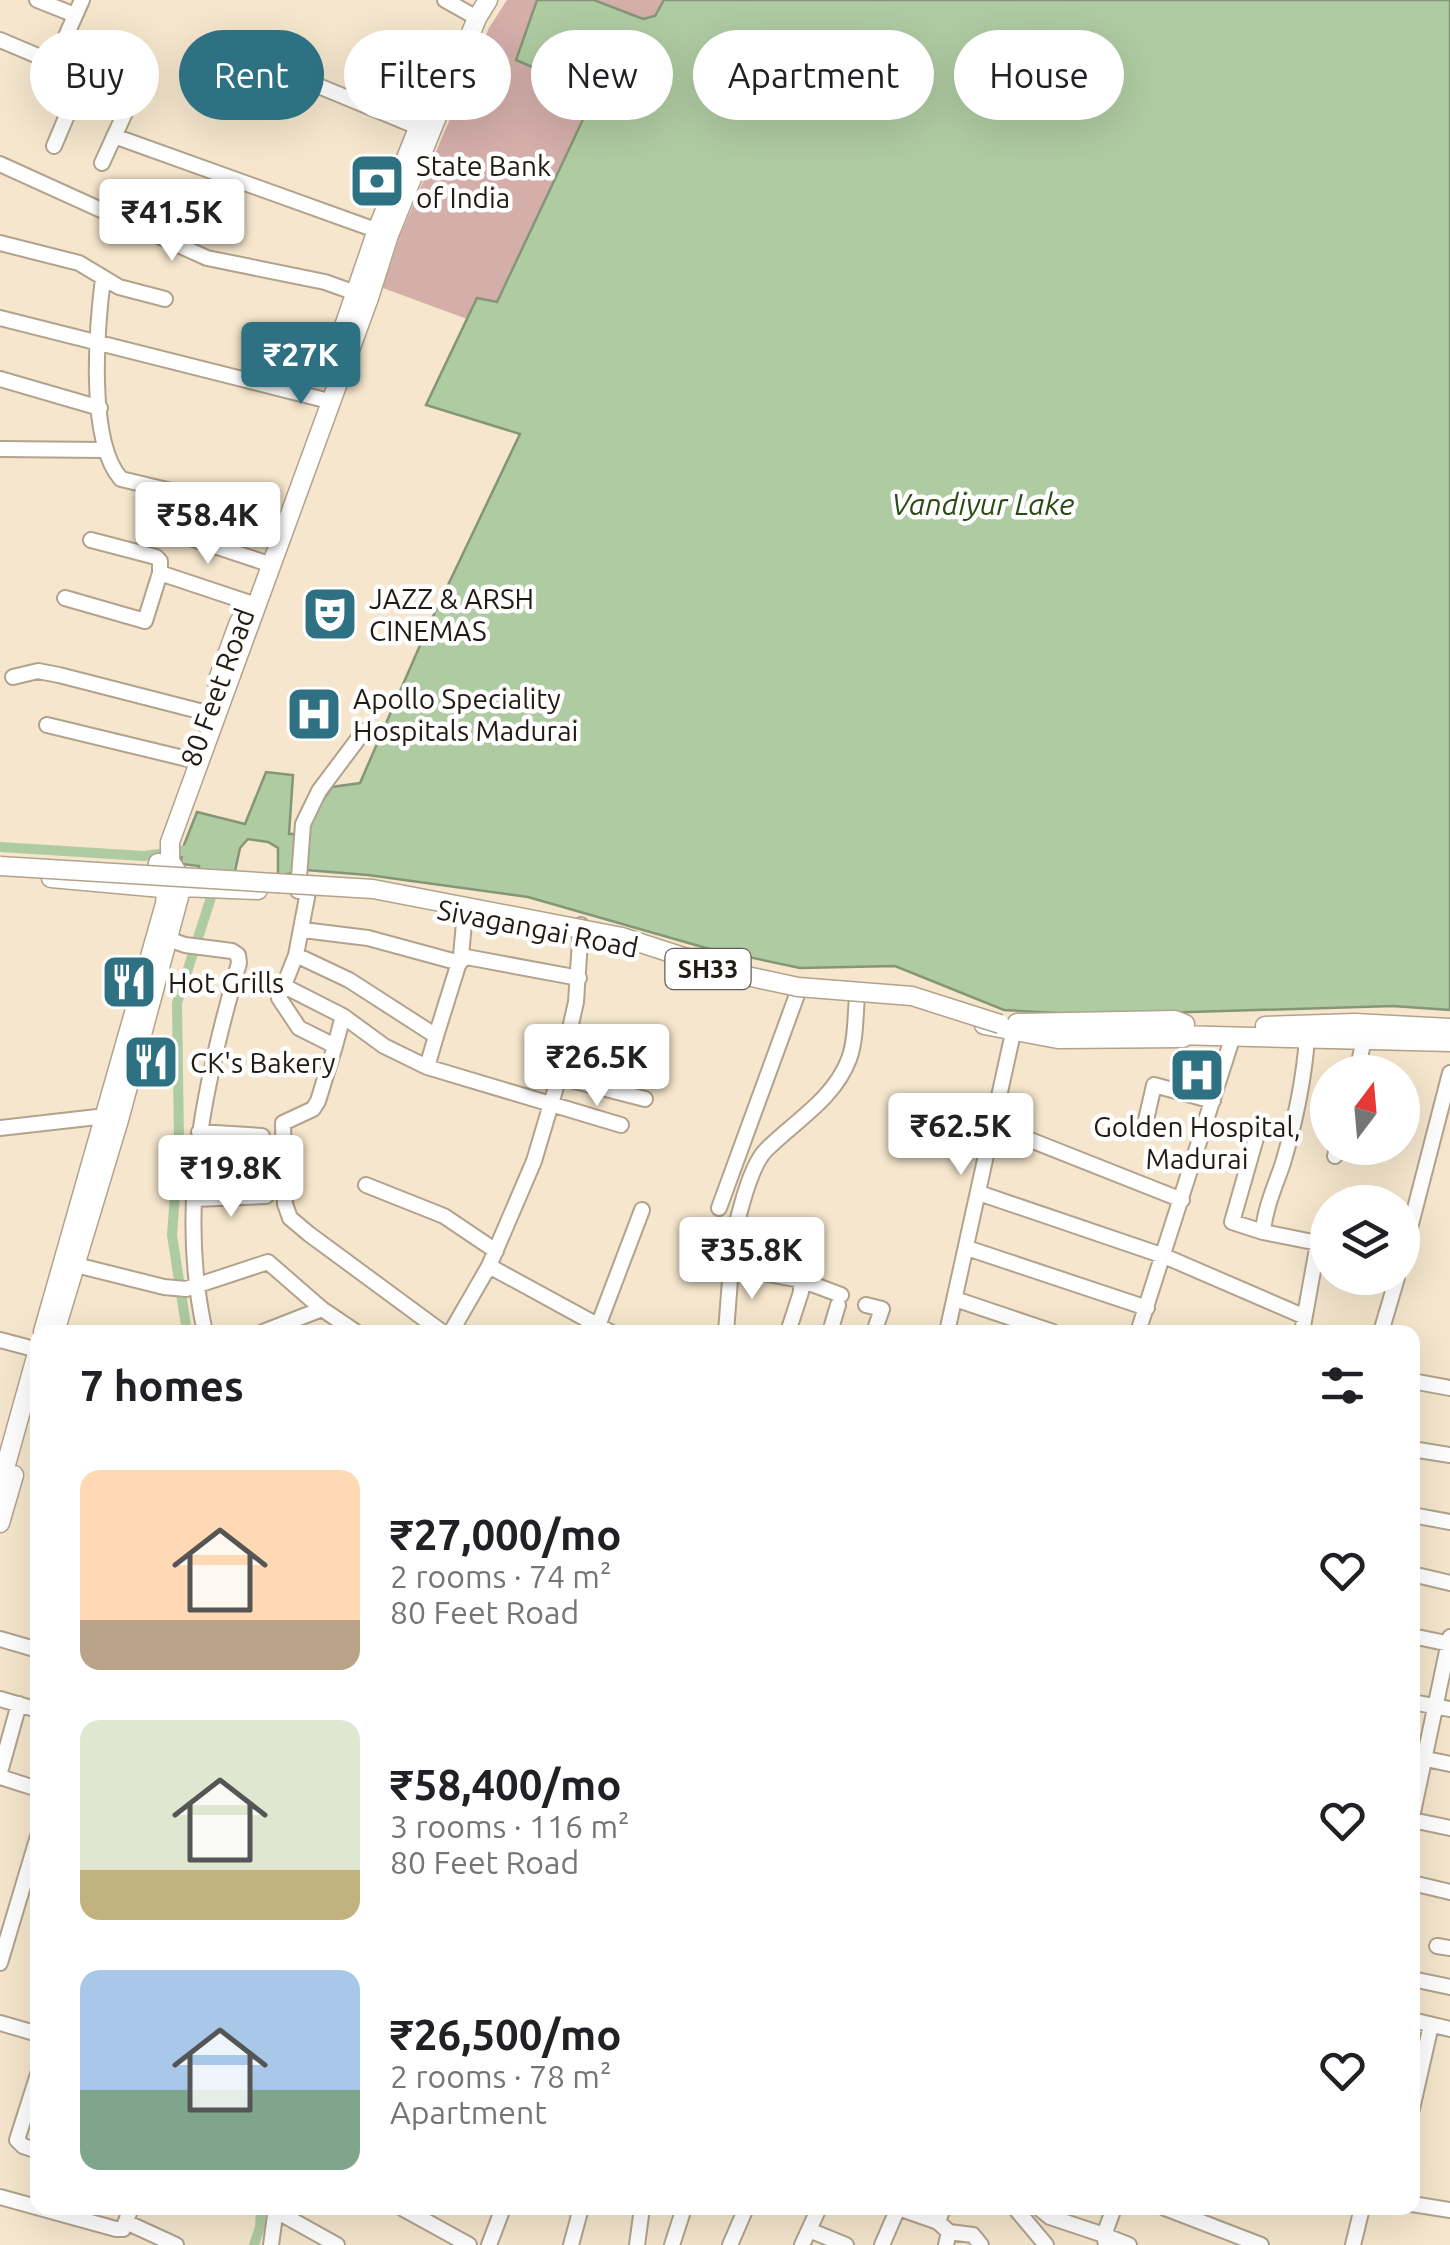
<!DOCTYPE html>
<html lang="en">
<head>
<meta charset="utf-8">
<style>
	body { margin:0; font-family:Ubuntu,sans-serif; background:#f6f6f6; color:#202124; height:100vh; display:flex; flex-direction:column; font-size:38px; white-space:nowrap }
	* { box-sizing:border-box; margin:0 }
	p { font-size:32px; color:#757577 }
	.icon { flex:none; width:55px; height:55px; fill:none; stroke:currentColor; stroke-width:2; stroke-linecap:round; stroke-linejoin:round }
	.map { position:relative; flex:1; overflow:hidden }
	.side { position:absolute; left:30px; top:1325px; width:1390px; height:890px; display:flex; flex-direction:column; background:#fff; border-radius:20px; box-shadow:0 10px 40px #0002 }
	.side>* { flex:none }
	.hud { position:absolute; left:30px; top:30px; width:1390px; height:90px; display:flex; gap:20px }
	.needle { width:65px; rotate:16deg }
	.buttons { position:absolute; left:1310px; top:1055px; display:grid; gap:20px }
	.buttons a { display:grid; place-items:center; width:110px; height:110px; border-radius:50%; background:#fff; box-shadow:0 10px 40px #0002; font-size:50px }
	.price { position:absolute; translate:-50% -85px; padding:0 22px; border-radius:10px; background:#fff; color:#222; font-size:32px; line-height:65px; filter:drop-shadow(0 2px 5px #0008) }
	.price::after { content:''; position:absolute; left:50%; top:60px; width:30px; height:22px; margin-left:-15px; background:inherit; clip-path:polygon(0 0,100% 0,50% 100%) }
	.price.on { background:#2e7182; color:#fff }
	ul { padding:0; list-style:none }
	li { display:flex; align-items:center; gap:30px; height:250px; padding:0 50px }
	li span { display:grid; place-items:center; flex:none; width:280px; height:200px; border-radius:20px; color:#555 }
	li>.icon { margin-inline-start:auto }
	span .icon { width:120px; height:120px; fill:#fffc; stroke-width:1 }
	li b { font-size:42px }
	h2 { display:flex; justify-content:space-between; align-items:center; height:120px; padding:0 50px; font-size:42px }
	.chip { padding:0 35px; border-radius:45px; background:#fff; box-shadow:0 10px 40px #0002; font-size:35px; line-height:90px }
	.chip.on { background:#2e7182; color:#fff }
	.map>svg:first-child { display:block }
	.green { fill:#d4aea9 }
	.water { fill:#afcba2; stroke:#849677; stroke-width:2.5 }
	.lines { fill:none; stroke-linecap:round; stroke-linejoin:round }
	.canal { stroke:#afcba2; stroke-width:10 }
	.minor-casing { stroke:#b1a38c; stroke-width:18 }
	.major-casing { stroke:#b1a38c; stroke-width:21 }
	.minor { stroke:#fff; stroke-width:14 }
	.major { stroke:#fff; stroke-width:18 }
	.major-bridge-casing { stroke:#b1a38c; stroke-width:21; stroke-linecap:butt }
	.major-bridge { stroke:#fff; stroke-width:18 }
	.labels { text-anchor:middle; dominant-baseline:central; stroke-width:9; stroke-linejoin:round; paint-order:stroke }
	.shield { fill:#fff; stroke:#645f5a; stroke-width:2.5 }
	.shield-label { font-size:25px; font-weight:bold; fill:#211b13 }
	.poi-label { font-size:28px; fill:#211b13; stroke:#fff; text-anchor:start }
	.street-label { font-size:28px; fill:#211b13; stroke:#fff }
	.water-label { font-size:30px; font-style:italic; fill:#2a4c14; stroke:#fff }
</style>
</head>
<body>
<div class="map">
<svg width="1450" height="2245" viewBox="0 0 1450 2245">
	<rect width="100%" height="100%" fill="#f5e6cd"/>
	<path class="green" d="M 507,0 L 537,0 L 517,60 L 595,93 L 497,303 L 477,298 L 467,319 L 383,288 L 399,238 L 489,28 Z
		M 594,0 L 664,0 L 655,17 L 642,19 Z"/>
	<path class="water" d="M 537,0 L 594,0 L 643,19 L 655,16 L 664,0 L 1450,0 L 1450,1010 L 1393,1006 L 1092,1015 L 1004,1010 L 895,966 L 800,968 L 706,948 L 528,897 L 368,875 L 306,870 L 278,876 L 278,848 L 268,842 L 248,839 L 240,848 L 232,885 L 197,880 L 199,866 L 181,864 L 182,850 L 197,812 L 245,824 L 266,772 L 293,775 L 289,834 L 305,834 L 313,814 L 332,787 L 360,783 L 428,627 L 520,434 L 426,405 L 477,298 L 497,302 L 595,94 L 516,60 Z"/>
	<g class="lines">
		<path class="canal" d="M 0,847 L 144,856 L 196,849
			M 187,1332 L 172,1235 L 179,1140 L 177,1003 L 215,885
			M 254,2245 L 260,2227 L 261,2208"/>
		<g class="minor-casing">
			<path id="minor" d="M 37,0 L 75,15
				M 445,0 L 477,18
				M 0,40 L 128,94 L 129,104 L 102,163
				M 54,63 L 82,0
				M 285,66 L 321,87 L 425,130
				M 114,136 L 384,233
				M 54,146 L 84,75
				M 0,164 L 207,258 L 325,282 L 364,296
				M 0,243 L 79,263 L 119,287 L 165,299
				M 103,278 C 97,326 87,441 121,479 L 205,499 L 286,524
				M 0,318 L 329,401
				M 0,379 L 100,408
				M 0,449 L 104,450
				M 160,528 L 269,564
				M 91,540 L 156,557 L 160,561 L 160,573 L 256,605
				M 65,598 L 145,621 L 160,573
				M 13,677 L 38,671 L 59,675 L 207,713 L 214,718
				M 47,725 L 200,762
				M 298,891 L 303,824 L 319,791 L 364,731
				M 308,892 L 296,955 L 279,998 L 299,1028 L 335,1046 L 318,1101 L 313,1109 L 283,1123 L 285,1204 L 290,1218 L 309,1234 L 442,1332
				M 303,930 L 368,938 L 460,963
				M 168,939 L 185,945 L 232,951 L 238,955 L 239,963 C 204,1084 177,1207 205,1332
				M 296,955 L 349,980 L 436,1036 L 461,956 L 465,912
				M 461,956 L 579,978
				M 284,986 L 343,1016
				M 436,1036 L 427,1067 L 621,1125
				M 335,1046 L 343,1016 L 384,1046 L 427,1067
				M 1357,1072 L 1364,1039
				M 559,1077 L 645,1099
				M 1146,1120 L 1154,1085 L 1213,1101
				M 995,1126 L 1182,1200
				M 0,1128 L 106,1116 L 113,1118
				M 199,1132 L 262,1136
				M 1335,1156 L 1337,1148
				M 366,1185 L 444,1216 L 496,1251
				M 979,1193 L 1164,1256 L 1303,1316
				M 194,1199 L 266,1196
				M 719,1208 L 798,992
				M 1263,1232 L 1232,1222 L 1260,1124 L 1291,1132
				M 967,1248 L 1147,1308
				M 1402,1259 L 1450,1073
				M 68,1263 L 164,1287 L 186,1289 L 268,1262 L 322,1309 L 356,1332
				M 489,1266 L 610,1332
				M 801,1280 L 841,1295
				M 955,1299 L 1053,1332
				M 866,1305 L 882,1309 L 874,1332
				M 598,1326 L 642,1210
				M 263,1332 L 322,1309
				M 451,1332 L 489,1266 L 534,1161 L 559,1077 L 576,1002 L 581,925
				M 726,1332 L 731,1267
				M 788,1332 L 801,1292 L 801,1280 L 731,1267 C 730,1242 748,1168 766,1150 C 795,1121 834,1099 849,1059 C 856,1040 855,1018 857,997
				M 830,1332 L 838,1305
				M 947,1332 L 1013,1033
				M 1138,1332 L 1233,1036
				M 1302,1332 L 1318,1243 L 1263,1232 C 1265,1207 1275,1187 1283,1163 C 1295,1122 1304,1081 1307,1038
				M 1381,1332 L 1397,1278
				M 0,1340 L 38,1350
				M 1412,1381 L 1450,1388
				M 1412,1449 L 1450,1455
				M 1412,1515 L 1450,1522
				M 1412,1574 L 1450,1583
				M 1412,1636 L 1450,1644
				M 0,1639 L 38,1650
				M 0,1699 L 38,1710
				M 1412,1702 L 1450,1709
				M 1426,1759 L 1450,1764
				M 0,1772 L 19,1704
				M 0,1777 L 38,1789
				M 1412,1817 L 1450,1637
				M 1412,1820 L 1450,1828
				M 1412,1883 L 1450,1892
				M 1437,1946 L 1450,1948
				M 0,1963 L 38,1836
				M 1412,1979 L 1450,1987
				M 1412,2020 L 1450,2029
				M 0,2023 L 38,2034
				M 38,2074 L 17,2140 L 23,2146 L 38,2151
				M 1412,2109 L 1431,2025
				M 0,2197 L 116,2229 L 123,2229 L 131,2208
				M 1412,2204 L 1450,2210
				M 402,2208 L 469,2245
				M 898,2208 L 938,2222
				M 943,2208 L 938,2222 L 949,2232 L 946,2245
				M 1015,2208 L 1046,2245
				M 1039,2208 L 1050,2217 L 1104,2235 L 1106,2245
				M 1114,2208 L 1104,2235 L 1129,2245
				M 1165,2208 L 1261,2245
				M 276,2211 L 337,2245
				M 128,2223 L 176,2245
				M 809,2230 L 846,2245
				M 949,2232 L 973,2235 L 981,2245
				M 271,2245 L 276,2208
				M 489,2245 L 503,2208
				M 571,2245 L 581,2208
				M 637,2245 L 642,2208
				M 672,2245 L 684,2208
				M 730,2245 L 746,2208
				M 802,2245 L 819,2208
				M 882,2245 L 898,2208
				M 1353,2245 L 1362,2208"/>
		</g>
		<g class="major-casing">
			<path id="major" d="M 330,367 L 377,230 L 448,54
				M 217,682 L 239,622
				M 51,878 L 173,889 L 182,887 L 258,890
				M 1017,1023 L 1175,1020 L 1185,1024
				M 984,1025 L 1058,1039 L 1183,1038 L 1186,1035
				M 1265,1026 L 1355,1023 L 1450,1028
				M 1176,1035 L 1450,1042
				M 43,1332 L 165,904 L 166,894 L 156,877 L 158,863
				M 55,1332 L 119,1120 L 183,882 L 170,861 L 170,842 L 369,298 L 389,235 L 477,18 L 488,0
				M 0,1486 L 38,1350
				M 0,1523 L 14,1475"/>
		</g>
		<use href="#minor" class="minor"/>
		<use href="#major" class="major"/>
		<g class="major-bridge-casing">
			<path id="major-bridge" d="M 0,866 L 373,889 L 622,937 L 733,973 L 798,987 L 912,996 L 1000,1024"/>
		</g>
		<use href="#major-bridge" class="major-bridge"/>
	</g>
	<defs>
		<g id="bank-square" transform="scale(2.875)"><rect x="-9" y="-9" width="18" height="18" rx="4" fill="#2e7182" stroke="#fff"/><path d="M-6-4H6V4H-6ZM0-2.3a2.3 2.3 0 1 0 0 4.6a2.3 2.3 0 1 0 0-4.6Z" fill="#fff"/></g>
		<g id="theatre-square" transform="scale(2.875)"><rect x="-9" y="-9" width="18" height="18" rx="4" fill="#2e7182" stroke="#fff"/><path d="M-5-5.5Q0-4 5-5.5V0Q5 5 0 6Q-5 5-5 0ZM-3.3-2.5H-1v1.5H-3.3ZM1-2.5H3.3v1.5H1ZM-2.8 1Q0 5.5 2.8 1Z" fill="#fff"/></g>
		<g id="hospital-square" transform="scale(2.875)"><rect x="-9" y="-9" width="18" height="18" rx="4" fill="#2e7182" stroke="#fff"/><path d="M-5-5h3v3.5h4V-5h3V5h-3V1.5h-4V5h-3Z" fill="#fff"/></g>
		<g id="restaurant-square" transform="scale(2.875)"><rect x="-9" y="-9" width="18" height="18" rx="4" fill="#2e7182" stroke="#fff"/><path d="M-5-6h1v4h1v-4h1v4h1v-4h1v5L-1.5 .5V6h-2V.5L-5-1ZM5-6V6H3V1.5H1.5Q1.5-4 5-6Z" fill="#fff"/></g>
	</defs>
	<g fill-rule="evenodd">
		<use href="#bank-square" x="377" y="181"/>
		<use href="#theatre-square" x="330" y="614"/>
		<use href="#hospital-square" x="314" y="714"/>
		<use href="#restaurant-square" x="129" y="982"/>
		<use href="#restaurant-square" x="151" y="1062"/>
		<use href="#hospital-square" x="1197" y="1075"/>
	</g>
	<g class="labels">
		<rect class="shield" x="665.5" y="949" width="85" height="40" rx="8"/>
		<g class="shield-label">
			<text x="708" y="969">SH33</text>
		</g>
		<g class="poi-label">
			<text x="416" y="165">State Bank<tspan x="416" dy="32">of India</tspan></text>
			<text x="369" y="598">JAZZ &amp; ARSH<tspan x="369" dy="32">CINEMAS</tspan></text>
			<text x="353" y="698">Apollo Speciality<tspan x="353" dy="32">Hospitals Madurai</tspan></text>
			<text x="168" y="982">Hot Grills</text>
			<text x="190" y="1062">CK's Bakery</text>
			<text x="1197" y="1126" text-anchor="middle">Golden Hospital,<tspan x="1197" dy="32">Madurai</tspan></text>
		</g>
		<g class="street-label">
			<text transform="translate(217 687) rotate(-70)">80 Feet Road</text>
			<text transform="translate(538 928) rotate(11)">Sivagangai Road</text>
		</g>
		<g class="water-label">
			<text x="983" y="504">Vandiyur Lake</text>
		</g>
	</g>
</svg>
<div class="buttons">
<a><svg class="needle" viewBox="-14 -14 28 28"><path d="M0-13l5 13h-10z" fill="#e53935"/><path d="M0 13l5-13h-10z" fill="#757577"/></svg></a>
<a><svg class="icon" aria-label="layers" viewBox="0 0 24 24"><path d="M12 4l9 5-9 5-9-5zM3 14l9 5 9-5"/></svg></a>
</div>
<b class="price" style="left:172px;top:264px">₹41.5K</b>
<b class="price on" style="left:301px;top:407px">₹27K</b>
<b class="price" style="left:208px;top:567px">₹58.4K</b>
<b class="price" style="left:597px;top:1109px">₹26.5K</b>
<b class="price" style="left:961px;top:1178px">₹62.5K</b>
<b class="price" style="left:231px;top:1220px">₹19.8K</b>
<b class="price" style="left:752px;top:1302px">₹35.8K</b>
<div class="hud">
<a class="chip">Buy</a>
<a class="chip on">Rent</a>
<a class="chip">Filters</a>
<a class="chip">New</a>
<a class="chip">Apartment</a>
<a class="chip">House</a>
</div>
<section class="side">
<h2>7 homes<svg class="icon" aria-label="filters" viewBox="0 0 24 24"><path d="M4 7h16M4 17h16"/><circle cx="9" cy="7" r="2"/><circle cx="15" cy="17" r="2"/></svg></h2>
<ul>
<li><span style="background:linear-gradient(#ffd9b3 75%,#b9a48a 0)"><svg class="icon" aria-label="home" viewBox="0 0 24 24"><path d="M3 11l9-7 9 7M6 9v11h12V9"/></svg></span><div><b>₹27,000/mo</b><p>2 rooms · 74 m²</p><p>80 Feet Road</p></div><svg class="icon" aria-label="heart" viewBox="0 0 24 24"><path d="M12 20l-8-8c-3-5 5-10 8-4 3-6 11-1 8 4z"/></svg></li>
<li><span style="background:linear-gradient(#dfe7d0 75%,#c2b280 0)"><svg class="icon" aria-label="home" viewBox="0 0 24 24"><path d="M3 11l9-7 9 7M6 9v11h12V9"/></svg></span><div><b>₹58,400/mo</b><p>3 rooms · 116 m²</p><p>80 Feet Road</p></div><svg class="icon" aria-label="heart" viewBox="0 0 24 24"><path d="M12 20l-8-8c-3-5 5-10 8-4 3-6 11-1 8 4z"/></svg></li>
<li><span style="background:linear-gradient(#a9c7e8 60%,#7fa58c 0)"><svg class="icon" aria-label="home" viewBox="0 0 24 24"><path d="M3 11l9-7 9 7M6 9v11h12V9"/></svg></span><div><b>₹26,500/mo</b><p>2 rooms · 78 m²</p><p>Apartment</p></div><svg class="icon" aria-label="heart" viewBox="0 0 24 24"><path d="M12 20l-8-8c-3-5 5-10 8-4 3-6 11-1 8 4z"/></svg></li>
</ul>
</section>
</div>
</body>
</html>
